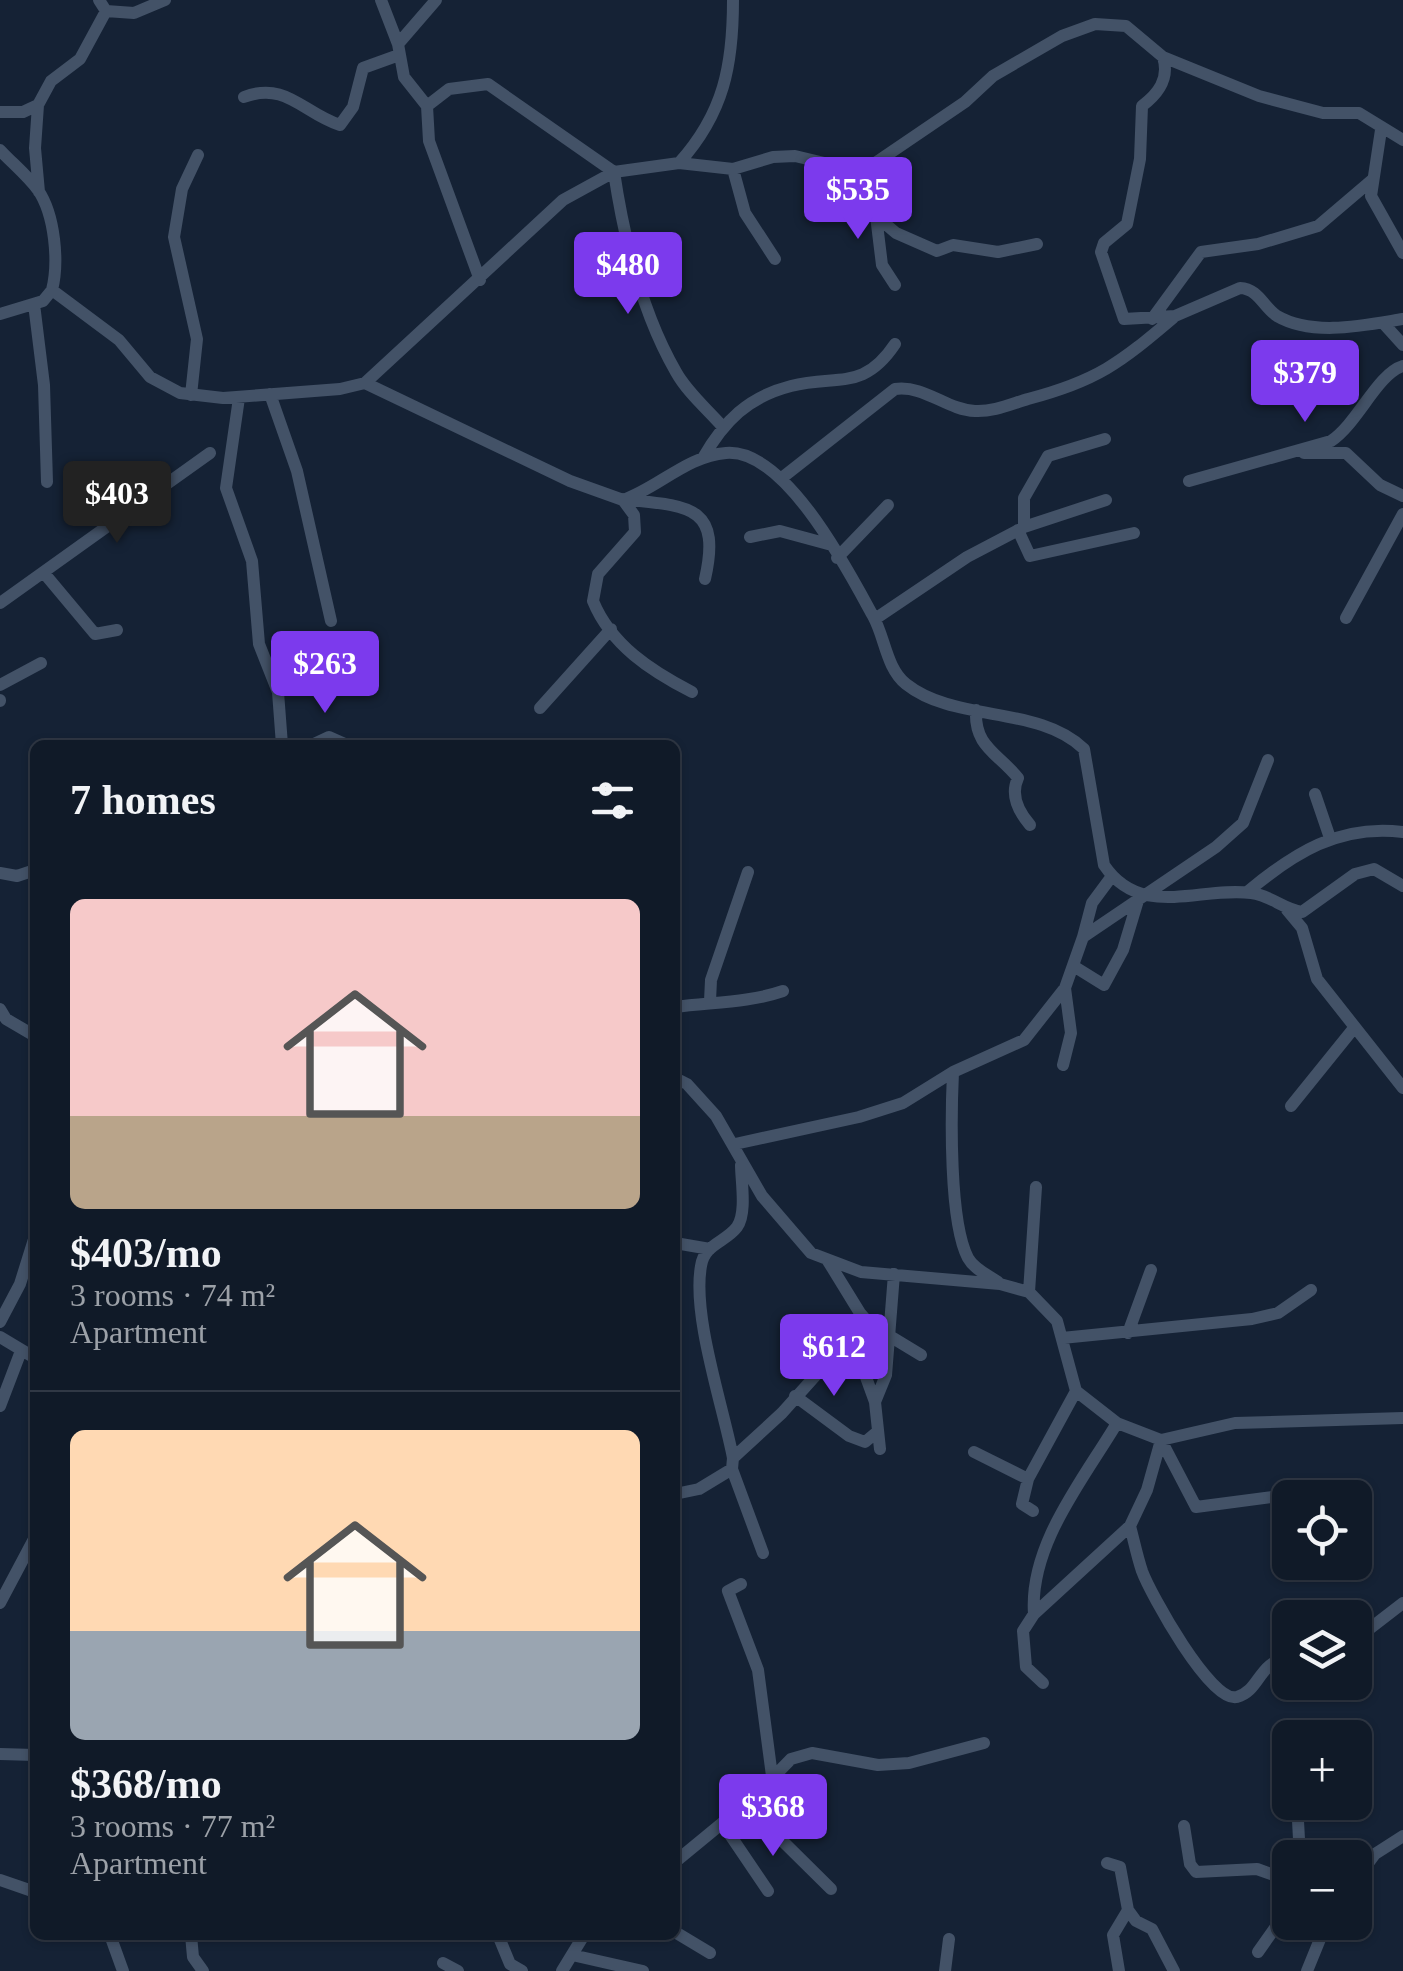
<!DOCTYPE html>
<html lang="en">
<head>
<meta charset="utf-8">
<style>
	body { margin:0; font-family:"Times New Roman",serif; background:#192330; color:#f1f3f6; height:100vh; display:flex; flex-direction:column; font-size:38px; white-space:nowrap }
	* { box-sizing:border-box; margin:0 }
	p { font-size:32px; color:#9ca1a8 }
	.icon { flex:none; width:55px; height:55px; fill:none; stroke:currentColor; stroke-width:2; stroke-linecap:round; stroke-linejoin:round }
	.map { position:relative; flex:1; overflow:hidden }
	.drawer { position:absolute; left:30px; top:740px; width:650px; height:1200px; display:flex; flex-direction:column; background:#101a28; border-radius:15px; box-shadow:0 2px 8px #0004,0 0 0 2px #303845 }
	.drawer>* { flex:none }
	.tools { position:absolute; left:1272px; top:1480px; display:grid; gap:20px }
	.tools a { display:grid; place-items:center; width:100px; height:100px; border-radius:15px; background:#101a28; box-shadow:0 2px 8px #0004,0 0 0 2px #303845; font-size:50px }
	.price { position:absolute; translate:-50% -85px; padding:0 22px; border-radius:10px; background:#7c3aed; color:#fff; font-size:32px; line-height:65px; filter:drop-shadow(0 2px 5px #0008) }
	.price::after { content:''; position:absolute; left:50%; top:60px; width:30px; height:22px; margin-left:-15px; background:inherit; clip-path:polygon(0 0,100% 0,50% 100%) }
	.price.on { background:#222; color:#fff }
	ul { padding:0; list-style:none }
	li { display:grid; align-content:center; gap:20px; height:530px; padding:0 40px }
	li+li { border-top:2px solid #303845 }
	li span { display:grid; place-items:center; height:310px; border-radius:15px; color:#555 }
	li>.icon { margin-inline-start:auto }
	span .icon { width:180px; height:180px; fill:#fffc; stroke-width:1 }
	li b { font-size:42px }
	h2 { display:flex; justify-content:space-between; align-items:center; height:120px; padding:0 40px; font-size:42px }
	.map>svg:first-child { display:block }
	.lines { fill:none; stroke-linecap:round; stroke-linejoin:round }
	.minor { stroke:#435267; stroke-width:12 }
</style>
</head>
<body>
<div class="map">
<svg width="1403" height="1971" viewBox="0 0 1403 1971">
	<rect width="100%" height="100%" fill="#152235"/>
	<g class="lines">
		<path class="minor" d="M 381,0 L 398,44 L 404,77 L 427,106 L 429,141 L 480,280
			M 106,11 L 134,13 L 165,0
			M 398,44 L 436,0
			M 1163,57 C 1170,79 1158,94 1142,106 L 1140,159 L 1127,224 L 1104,243 L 1101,252 L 1124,319 L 1175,316 L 1240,288 C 1259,289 1263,307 1277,316 C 1313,337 1366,325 1403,319
			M 244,97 C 286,81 303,113 340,125 L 353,107 L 363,68 L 399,55
			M 427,106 L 449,89 L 488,84 L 614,172 C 624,239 642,313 676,372 C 687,392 707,409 722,426
			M 0,112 L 23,112 L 38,105
			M 1381,130 L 1371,196 L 1403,253
			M 0,150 C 12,163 28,176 38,190 C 55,215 59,262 52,290
			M 679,163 L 733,169 L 773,157 L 795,156 L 862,172 L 965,102 L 993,76 L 1062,36 L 1095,24 L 1126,26 L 1163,57 L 1259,96 L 1323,113 L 1359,113 L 1403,140
			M 733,169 L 745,213 L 775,259
			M 862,172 L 876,216 L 882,265 L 895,285
			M 39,192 L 35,148 L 38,105 L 51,81 L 80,59 L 106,11 L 99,0
			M 876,216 L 896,233 L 937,251 L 953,245 L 998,252 L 1037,244
			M 34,304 L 44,385 L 47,482
			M 0,314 L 43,301 L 52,290 L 119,340 L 150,377 L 180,393 L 223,398 L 340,389 L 365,383 L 563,200 L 614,172 L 679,163 C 724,113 733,65 733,0
			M 1152,319 L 1201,252 L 1258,244 L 1318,226 L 1372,180
			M 1384,324 L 1403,345
			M 365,383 L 570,481 L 623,500 C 658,488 687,456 726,453 C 785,448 848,570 873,616 C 885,637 886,668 906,684 C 955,723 1039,705 1084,749 L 1104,865 C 1141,920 1200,886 1251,893 C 1270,895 1283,909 1302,912 L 1355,874 L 1374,869 L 1403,886
			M 270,394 L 297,471 L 331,621
			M 191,395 L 197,339 L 174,237 L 182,189 L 198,155
			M 239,398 L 226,488 L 252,561 L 259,644 L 278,692 L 282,745
			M 1304,453 L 1346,453 L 1380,485 L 1403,496
			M 703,458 C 724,421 748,397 791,386 C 837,374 863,392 895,344
			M 783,477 L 895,389 C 925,385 947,410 975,411 C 993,412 1011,404 1028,399 C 1097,381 1120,363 1173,318
			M 1189,481 L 1331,441 C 1358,423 1377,374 1403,366
			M 623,500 L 634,515 L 635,532 L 598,574 L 593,601 C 611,645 651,671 692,692
			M 630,500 C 692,506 721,508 705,579
			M 1024,527 L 1024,498 L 1048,456 L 1105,439
			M 1018,530 L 1030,556 L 1134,533
			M 750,537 L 780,531 L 828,544
			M 837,558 L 888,505
			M 44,573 L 95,634 L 117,630
			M 0,603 L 210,453
			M 1346,618 L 1403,514
			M 875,619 L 967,557 L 1024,527 L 1106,500
			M 0,685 L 41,663
			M 0,700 L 0,701
			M 540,708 L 611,629
			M 976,710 C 974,747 998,753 1018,778 C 1010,795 1018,811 1030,825
			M 312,745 L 329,737 L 347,745
			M 1315,794 L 1330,838
			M 0,873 L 17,876 L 35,870
			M 1247,892 C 1294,853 1339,824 1403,832
			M 1287,910 L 1302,928 L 1317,979 L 1403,1088
			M 1083,937 L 1092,903 L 1112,876
			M 1075,967 L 1104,985 L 1123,950 L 1139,897
			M 710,1001 L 711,980 L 748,872
			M 675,1007 C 712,1002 748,1003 783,991
			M 0,1009 L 6,1019 L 35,1036
			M 1063,1065 L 1071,1033 L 1065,988
			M 953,1072 C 951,1114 949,1222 968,1258 C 974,1269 988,1275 998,1282
			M 675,1078 L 687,1084 L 716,1116 L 762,1196 L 811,1253 L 861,1272 L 1000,1284 L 1029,1292 L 1057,1321 L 1076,1391 L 1117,1423 L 1161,1440 L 1235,1423 L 1403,1418
			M 1291,1106 L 1354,1028
			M 735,1144 L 859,1117 L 903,1103 L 953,1072 L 1024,1040 L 1065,988 L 1083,937 L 1216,847 L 1243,823 L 1268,760
			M 741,1165 C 741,1181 747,1213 737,1227 C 726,1242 704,1244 701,1266 C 692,1316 723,1406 733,1458 L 732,1469 L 763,1553
			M 675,1243 L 710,1249
			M 828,1261 L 860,1313 L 851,1336 L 875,1402 L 880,1449
			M 1029,1292 L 1036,1187
			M 860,1313 L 887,1344
			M 0,1322 L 20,1284 L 35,1236
			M 1128,1333 L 1151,1270
			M 888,1335 L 921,1355
			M 0,1337 L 35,1358
			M 1062,1338 L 1252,1319 L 1278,1313 L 1311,1290
			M 795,1396 L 849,1436 L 865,1442 L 877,1432
			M 875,1402 L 886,1375 L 894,1274
			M 0,1406 L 21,1351
			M 1161,1440 L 1147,1490 L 1130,1526 C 1134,1541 1137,1556 1142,1571 C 1150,1593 1211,1704 1237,1697 C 1261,1690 1257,1662 1290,1657
			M 1161,1440 L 1196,1507 L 1303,1493
			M 974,1452 L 1028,1479
			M 733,1458 L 782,1413 L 851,1336
			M 675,1494 L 699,1489 L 732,1469
			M 1033,1511 L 1022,1504 L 1028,1479 L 1076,1391
			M 741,1584 L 728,1591 L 758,1670 L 772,1776
			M 0,1603 L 35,1537
			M 1034,1614 C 1029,1545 1083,1480 1117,1423
			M 1355,1640 L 1403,1603
			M 1043,1683 L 1026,1667 L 1023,1631 L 1034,1614 L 1130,1526
			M 0,1754 L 35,1755
			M 1297,1802 L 1300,1858
			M 745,1804 L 831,1889
			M 722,1823 L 768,1891
			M 1184,1826 L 1190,1864 L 1196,1872 L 1257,1869 L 1290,1881
			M 675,1862 L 754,1797 L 791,1759 L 812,1753 L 878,1765 L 909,1763 L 984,1743
			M 1107,1863 L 1120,1867 L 1128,1910 L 1136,1921 L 1152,1929 L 1174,1971
			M 0,1880 L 35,1892
			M 1355,1881 L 1375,1854 L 1403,1836
			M 675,1932 L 710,1953
			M 110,1935 L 123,1971
			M 191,1935 L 193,1957 L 203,1971
			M 498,1935 L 510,1964 L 522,1971
			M 1258,1952 L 1277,1925 L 1290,1889
			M 572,1955 L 643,1971
			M 443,1963 L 458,1971
			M 562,1971 L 584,1935
			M 945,1971 L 949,1939
			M 1119,1971 L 1113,1935 L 1128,1910
			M 1307,1971 L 1327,1922"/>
	</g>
</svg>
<div class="tools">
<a><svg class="icon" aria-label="locate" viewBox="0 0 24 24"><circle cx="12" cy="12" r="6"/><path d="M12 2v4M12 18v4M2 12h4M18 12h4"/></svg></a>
<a><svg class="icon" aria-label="layers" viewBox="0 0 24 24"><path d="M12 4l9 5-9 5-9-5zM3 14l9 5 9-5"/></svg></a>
<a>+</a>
<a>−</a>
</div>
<b class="price" style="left:858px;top:242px">$535</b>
<b class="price" style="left:628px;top:317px">$480</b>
<b class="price" style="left:1305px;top:425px">$379</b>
<b class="price on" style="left:117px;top:546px">$403</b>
<b class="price" style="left:325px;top:716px">$263</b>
<b class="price" style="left:834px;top:1399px">$612</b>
<b class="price" style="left:773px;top:1859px">$368</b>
<section class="drawer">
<h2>7 homes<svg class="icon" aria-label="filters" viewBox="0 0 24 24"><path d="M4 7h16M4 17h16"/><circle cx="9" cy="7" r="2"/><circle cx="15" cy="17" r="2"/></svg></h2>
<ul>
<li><span style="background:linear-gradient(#f6c9c9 70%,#b9a48a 0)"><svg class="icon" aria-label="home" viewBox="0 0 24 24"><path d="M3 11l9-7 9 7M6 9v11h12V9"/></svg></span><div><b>$403/mo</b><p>3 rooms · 74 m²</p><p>Apartment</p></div></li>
<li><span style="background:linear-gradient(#ffd9b3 65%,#9aa5b1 0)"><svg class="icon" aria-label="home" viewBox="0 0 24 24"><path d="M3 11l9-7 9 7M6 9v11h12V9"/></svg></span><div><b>$368/mo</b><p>3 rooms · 77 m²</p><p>Apartment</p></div></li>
</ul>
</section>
</div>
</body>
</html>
